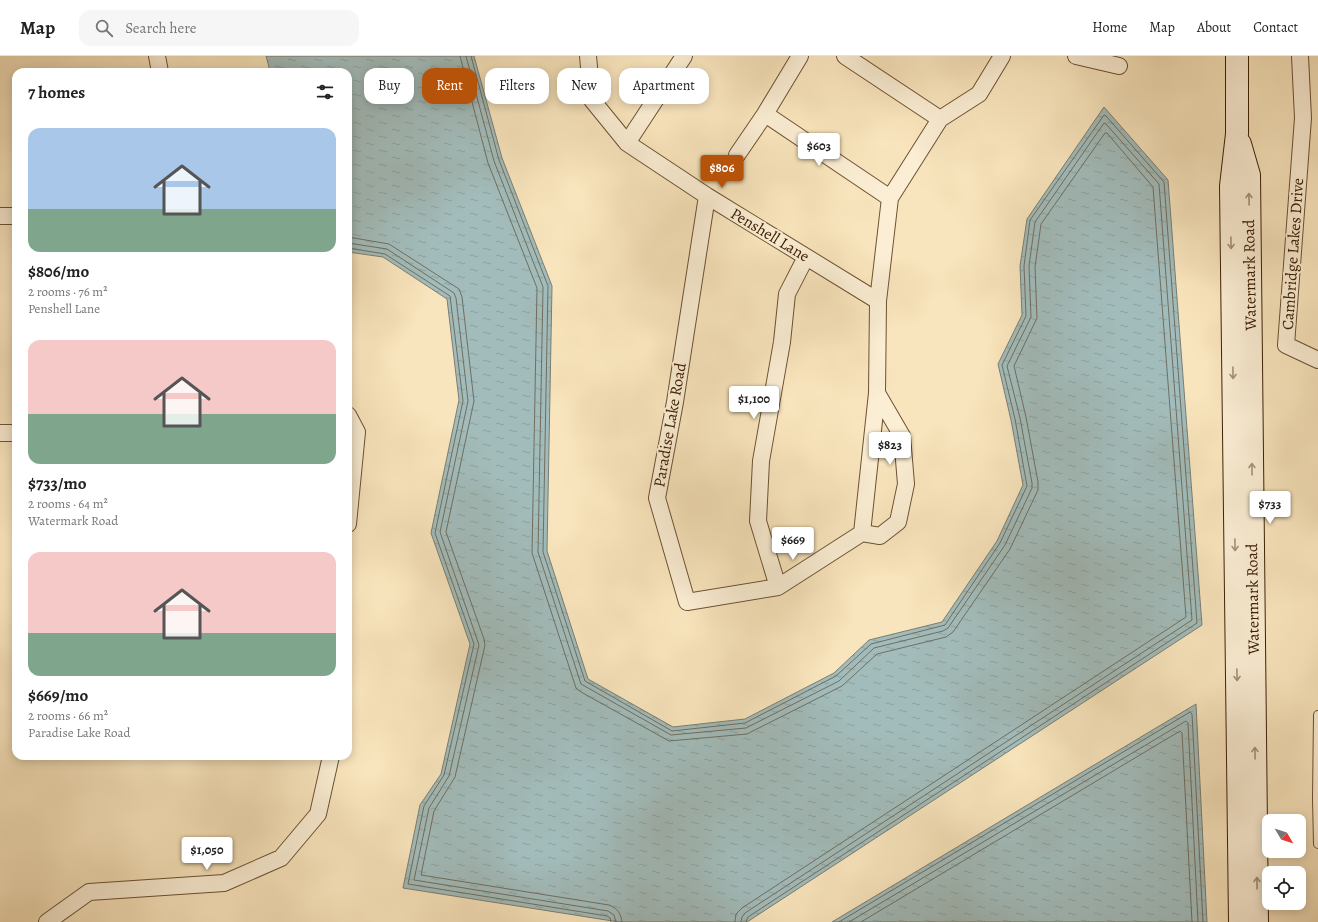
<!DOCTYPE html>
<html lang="en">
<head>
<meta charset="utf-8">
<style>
	body { margin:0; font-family:Alegreya,serif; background:#f6f6f6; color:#222; height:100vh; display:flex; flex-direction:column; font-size:15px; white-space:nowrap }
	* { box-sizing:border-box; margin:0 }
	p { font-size:13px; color:#767676 }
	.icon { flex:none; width:22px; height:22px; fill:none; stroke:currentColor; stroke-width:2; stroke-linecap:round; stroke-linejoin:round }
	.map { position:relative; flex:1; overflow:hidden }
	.drawer { position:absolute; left:12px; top:12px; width:340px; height:692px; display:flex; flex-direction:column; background:#fff; border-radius:12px; box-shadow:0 2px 10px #0003 }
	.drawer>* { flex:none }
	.hud { position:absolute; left:364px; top:12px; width:380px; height:36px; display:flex; gap:8px }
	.needle { width:26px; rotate:129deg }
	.controls { position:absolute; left:1262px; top:758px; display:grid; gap:8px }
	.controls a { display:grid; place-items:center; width:44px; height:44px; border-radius:8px; background:#fff; box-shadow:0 2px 10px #0003; font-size:20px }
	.price { position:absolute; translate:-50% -34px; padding:0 9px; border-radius:4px; background:#fff; color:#222; font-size:13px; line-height:26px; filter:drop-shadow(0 1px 2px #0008) }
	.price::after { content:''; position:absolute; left:50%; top:24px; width:12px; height:9px; margin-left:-6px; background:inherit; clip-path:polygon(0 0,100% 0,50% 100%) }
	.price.selected { background:#b45309; color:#fff }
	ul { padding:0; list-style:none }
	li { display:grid; align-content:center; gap:8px; height:212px; padding:0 16px }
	li span { display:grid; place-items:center; height:124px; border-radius:12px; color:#555 }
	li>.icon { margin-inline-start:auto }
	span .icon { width:72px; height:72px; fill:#fffc; stroke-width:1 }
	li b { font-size:17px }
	h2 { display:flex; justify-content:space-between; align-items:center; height:48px; padding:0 16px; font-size:17px }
	.tag { padding:0 14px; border-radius:12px; background:#fff; box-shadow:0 2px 10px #0003; font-size:14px; line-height:36px }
	.tag.selected { background:#b45309; color:#fff }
	header { display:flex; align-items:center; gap:24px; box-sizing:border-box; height:56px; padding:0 20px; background:#fff; border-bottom:1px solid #e0e0e0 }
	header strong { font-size:19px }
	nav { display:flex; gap:22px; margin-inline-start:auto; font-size:14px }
	.search { width:280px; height:36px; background:#f6f6f6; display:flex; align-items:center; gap:10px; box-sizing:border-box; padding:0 14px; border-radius:12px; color:#767676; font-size:15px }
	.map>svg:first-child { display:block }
	.water { fill:url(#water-ripples); stroke:#7a7e72 }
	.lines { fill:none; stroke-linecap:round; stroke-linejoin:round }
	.shore { stroke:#706e60; stroke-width:1 }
	.lane-casing { stroke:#6c5132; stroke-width:10 }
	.street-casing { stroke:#6c5132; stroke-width:18 }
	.secondary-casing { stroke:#3d2004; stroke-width:24 }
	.lane { stroke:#fbeed4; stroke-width:8 }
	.street { stroke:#fbeed4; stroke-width:16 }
	.secondary { stroke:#fbeed4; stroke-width:22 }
	.oneway { stroke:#a69176 }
	.labels { text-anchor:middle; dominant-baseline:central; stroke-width:4; stroke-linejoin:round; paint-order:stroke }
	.street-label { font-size:16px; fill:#3d2004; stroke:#fbeed4 }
</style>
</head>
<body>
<header>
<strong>Map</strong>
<div class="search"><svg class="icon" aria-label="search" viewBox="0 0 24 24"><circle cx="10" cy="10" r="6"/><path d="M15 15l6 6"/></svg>Search here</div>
<nav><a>Home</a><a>Map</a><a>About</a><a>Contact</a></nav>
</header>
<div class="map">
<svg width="1318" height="866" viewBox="0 0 1318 866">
	<defs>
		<pattern id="water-ripples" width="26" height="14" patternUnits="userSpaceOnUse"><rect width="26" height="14" fill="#a2bcbb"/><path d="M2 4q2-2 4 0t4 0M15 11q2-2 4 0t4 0" fill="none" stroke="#8ca19f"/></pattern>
	</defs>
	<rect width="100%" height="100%" fill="#f9e5bd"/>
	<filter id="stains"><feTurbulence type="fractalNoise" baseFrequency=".005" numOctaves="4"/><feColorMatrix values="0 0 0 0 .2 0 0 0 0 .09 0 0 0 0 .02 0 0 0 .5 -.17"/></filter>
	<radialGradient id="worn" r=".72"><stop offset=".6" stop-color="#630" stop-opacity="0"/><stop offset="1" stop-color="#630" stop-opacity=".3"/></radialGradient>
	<path class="water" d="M 266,0 L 474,0 L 502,102 L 552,230 L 547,495 L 588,623 L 673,671 L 745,663 L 834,617 L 869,584 L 942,566 L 997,485 L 1023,429 L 1011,364 L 998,308 L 1022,259 L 1020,210 L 1027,163 L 1104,51 L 1168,124 L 1202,569 L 747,866 L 619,866 L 403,832 L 420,749 L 441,718 L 470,588 L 431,477 L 459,344 L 447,243 L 383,201 L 348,196 L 348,16 L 269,16 L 269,11 Z
		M 1196,648 L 1207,866 L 832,866 Z"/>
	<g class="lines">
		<path class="shore" d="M 460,0 L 488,107 L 537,232 L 532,497 L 576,632 L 581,636 L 669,685 L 747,678 L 842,630 L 877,598 L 946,581 L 953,576 L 1010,493 L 1038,434 L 1038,426 L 1026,361 L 1014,310 L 1037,262 L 1035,211 L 1041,168 L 1105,77 L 1107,77 L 1153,131 L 1186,561 L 742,852 L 736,858 L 735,866
			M 466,0 L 494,105 L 543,231 L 538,496 L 581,628 L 671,679 L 746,672 L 839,625 L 874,592 L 943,575 L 948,572 L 1005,489 L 1032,432 L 1032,427 L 1020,362 L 1007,310 L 1031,261 L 1029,210 L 1035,166 L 1104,67 L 1106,68 L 1159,128 L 1192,564 L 745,857 L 742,861 L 741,866
			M 471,0 L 499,104 L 548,230 L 543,496 L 585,625 L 672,675 L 745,667 L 836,620 L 871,588 L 945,569 L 1000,487 L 1027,430 L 1015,363 L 1002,309 L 1026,260 L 1024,210 L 1030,164 L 1104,59 L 1106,60 L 1164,126 L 1197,567 L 748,861 L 746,866
			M 348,181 L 389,188 L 459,233 L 462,241 L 474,345 L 446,476 L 484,583 L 485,589 L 455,721 L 434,755 L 421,819 L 609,849 C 617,852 621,857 622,866
			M 348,187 L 387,193 L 454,237 L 456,242 L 468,345 L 440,476 L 479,589 L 449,720 L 429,752 L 414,824 L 608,855 L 614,859 L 616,866
			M 348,192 L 385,198 L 450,240 L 463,345 L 435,477 L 474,588 L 444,719 L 424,750 L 408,828 L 607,860 L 610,862 L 611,866
			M 839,866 L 1190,656 L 1192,658 L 1203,866
			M 849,866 L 1186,665 L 1188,667 L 1198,866
			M 861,866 L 1180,675 L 1182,677 L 1192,866"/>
		<g class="lane-casing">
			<path id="lane" d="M 1318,659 L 1317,743 L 1318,788"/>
		</g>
		<g class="street-casing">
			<path id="street" d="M 157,0 L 160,16
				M 588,0 L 592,44 L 627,87 L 707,140 L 878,245
				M 845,0 L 940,63
				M 1076,0 L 1119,10
				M 1300,0 L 1303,62 L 1286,289 L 1318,304
				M 765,58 L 890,142
				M 627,87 L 684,0
				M 737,99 L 765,58 L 800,0
				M 707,140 L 675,346 L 657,442 L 687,546 L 778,531 L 862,477 L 877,337 L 878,245 L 890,142 L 940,63 L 979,38 L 1002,0
				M 0,160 L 16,160
				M 348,359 L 357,376 L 348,468
				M 0,377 L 16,377
				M 862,477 L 880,480 L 898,466 L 906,428 L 902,380 L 877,337
				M 778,531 L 758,465 L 761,405 L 782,286 L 787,238 L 806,201
				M 47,866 L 89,836 L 224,827 L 281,802 L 318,758 L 331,700"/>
		</g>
		<g class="secondary-casing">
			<path id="secondary" d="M 1237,0 L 1237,78 L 1231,130 L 1240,866
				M 1240,88 L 1249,119 L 1257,866"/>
		</g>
		<use href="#lane" class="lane"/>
		<use href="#street" class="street"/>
		<use href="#secondary" class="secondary"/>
	</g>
	<defs><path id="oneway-shaft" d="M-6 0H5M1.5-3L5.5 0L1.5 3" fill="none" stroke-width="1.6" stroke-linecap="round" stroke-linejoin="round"/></defs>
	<g class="oneway">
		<use href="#oneway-shaft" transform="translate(1249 143) rotate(-91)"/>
		<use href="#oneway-shaft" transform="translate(1231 187) rotate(89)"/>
		<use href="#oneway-shaft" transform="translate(1233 317) rotate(89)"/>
		<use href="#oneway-shaft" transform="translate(1252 413) rotate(-91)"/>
		<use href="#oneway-shaft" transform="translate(1235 489) rotate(89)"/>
		<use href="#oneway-shaft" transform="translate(1237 619) rotate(89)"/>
		<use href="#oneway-shaft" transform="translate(1255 697) rotate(-91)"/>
		<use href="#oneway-shaft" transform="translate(1257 827) rotate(-91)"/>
	</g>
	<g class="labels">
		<g class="street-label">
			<text transform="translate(770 179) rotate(31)">Penshell Lane</text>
			<text transform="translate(1293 198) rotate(-86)">Cambridge Lakes Drive</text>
			<text transform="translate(1250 219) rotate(-91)">Watermark Road</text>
			<text transform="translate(670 369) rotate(-80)">Paradise Lake Road</text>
			<text transform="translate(1253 543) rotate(-91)">Watermark Road</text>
		</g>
	</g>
	<rect width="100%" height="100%" filter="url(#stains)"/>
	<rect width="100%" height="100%" fill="url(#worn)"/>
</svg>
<div class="controls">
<a><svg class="needle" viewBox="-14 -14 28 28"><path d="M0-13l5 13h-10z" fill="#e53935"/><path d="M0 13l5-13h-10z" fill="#767676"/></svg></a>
<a><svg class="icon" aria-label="locate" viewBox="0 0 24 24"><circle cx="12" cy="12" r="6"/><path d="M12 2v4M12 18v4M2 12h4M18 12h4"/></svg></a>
</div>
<b class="price" style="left:819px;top:111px">$603</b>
<b class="price selected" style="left:722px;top:133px">$806</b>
<b class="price" style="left:754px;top:364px">$1,100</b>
<b class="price" style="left:890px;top:410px">$823</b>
<b class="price" style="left:1270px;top:469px">$733</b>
<b class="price" style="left:793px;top:505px">$669</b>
<b class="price" style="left:207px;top:815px">$1,050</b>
<div class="hud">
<a class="tag">Buy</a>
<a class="tag selected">Rent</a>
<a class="tag">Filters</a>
<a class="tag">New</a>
<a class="tag">Apartment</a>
</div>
<section class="drawer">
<h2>7 homes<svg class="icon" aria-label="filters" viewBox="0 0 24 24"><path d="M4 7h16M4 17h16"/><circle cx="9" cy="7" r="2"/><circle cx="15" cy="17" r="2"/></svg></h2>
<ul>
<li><span style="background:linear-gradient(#a9c7e8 65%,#7fa58c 0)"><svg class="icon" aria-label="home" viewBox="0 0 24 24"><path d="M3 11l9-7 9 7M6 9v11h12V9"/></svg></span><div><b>$806/mo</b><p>2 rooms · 76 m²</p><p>Penshell Lane</p></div></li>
<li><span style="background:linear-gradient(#f6c9c9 60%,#7fa58c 0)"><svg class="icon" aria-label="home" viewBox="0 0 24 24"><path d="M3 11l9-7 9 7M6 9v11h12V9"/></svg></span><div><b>$733/mo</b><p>2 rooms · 64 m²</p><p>Watermark Road</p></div></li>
<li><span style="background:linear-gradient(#f6c9c9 65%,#7fa58c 0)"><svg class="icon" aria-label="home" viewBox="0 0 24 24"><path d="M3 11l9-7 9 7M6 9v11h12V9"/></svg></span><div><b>$669/mo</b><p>2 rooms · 66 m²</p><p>Paradise Lake Road</p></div></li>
</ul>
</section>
</div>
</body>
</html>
